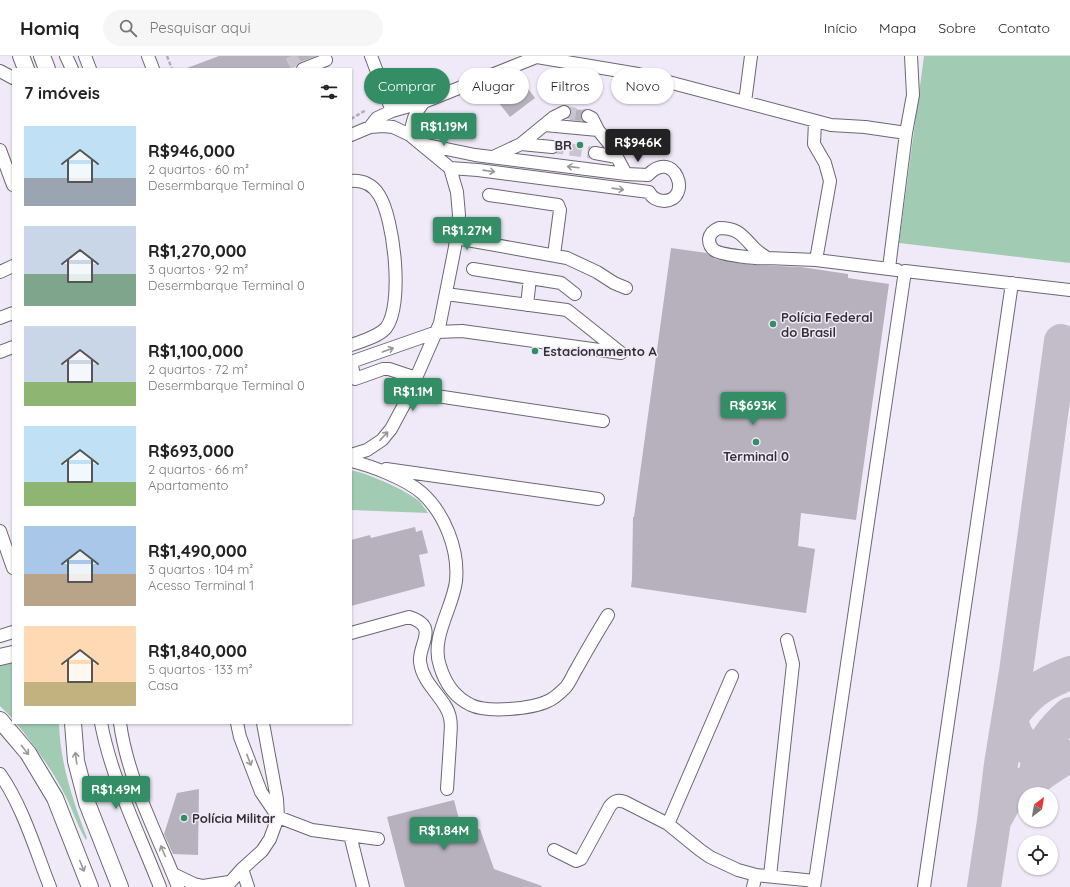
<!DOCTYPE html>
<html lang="pt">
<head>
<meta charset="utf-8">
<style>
	body { margin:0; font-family:Quicksand,sans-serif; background:#f6f6f6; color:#222; height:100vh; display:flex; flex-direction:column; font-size:15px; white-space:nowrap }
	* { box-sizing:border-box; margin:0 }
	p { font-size:13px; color:#767676 }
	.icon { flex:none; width:22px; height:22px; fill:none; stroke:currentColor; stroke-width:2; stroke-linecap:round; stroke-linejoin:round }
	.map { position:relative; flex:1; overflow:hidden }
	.panel { position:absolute; left:12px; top:12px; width:340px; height:656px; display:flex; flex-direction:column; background:#fff; border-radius:0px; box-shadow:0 1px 3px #0004 }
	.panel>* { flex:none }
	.banner { position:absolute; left:364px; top:12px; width:380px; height:36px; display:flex; gap:8px }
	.needle { width:26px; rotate:31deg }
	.tools { position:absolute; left:1018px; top:731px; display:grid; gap:8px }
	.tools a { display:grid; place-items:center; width:40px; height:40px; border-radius:50%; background:#fff; box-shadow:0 1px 3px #0004; font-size:20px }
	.price { position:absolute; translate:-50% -34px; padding:0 9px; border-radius:4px; background:#338e65; color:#fff; font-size:13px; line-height:26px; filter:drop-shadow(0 1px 2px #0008) }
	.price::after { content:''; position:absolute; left:50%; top:24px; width:12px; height:9px; margin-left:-6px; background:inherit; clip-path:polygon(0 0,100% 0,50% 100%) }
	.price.current { background:#222; color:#fff }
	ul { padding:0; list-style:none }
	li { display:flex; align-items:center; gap:12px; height:100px; padding:0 12px }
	li span { display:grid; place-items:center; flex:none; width:112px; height:80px; border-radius:0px; color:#555 }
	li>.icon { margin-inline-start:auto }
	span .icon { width:48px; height:48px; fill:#fffc; stroke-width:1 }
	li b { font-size:17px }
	h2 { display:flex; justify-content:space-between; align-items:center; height:48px; padding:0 12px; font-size:17px }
	.chip { padding:0 14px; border-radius:18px; background:#fff; box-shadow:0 1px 3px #0004; font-size:14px; line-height:36px }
	.chip.current { background:#338e65; color:#fff }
	header { display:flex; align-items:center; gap:24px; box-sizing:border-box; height:56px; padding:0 20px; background:#fff; border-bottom:1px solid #e0e0e0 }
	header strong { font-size:19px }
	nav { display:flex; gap:22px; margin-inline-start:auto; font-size:14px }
	.search { width:280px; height:36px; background:#f6f6f6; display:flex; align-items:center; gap:10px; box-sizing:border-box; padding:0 14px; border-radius:22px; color:#767676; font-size:15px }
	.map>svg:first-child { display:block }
	.green { fill:#a2cbb4 }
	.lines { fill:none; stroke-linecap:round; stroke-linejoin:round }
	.taxiway { stroke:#c2bdc9; stroke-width:34 }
	.building { fill:#b7b0bd }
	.minor-tunnel { stroke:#cac4d0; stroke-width:12; stroke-dasharray:12 6; stroke-linecap:butt }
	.minor-casing { stroke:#6d6773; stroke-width:14 }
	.major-casing { stroke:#6d6773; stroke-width:18 }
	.path { stroke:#b2adb8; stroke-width:2.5; stroke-dasharray:4 2; stroke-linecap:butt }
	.minor { stroke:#fff; stroke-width:12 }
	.major { stroke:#fff; stroke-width:16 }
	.oneway { stroke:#98989a }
	.poi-dot { fill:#338e65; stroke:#f0e9f7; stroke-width:1.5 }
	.labels { text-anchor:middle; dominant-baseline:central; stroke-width:3; stroke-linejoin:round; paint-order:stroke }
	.poi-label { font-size:13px; font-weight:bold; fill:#323035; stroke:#f0e9f7; text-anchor:start }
</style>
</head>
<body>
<header>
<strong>Homiq</strong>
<div class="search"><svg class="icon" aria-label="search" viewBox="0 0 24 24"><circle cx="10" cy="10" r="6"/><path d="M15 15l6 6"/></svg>Pesquisar aqui</div>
<nav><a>Início</a><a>Mapa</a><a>Sobre</a><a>Contato</a></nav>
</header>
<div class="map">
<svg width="1070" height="831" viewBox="0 0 1070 831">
	<rect width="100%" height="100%" fill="#f0e9f7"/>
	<path class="green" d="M 924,0 L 1070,0 L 1070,207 L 899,187 Z
		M 351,414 C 369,418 404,433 419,445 C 422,448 425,453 428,457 L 351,454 Z
		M 13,607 L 13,663 L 0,650 L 0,610 Z
		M 16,667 L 59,667 C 60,707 73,745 87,782 L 86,784 C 78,771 73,755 66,741 C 53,715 35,690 16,667 Z"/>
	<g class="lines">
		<path class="taxiway" d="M 1011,650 C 1010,679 1021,694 1049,699 C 1055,700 1062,700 1068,701
			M 1008,665 C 1027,638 1039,629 1070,617
			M 1041,718 L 1037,711 C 1042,687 1052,674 1070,658
			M 994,765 L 1007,741 L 1013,736 L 1060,705 L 1068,701
			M 984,831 L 994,765 L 1001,708 L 1016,616 L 1061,285"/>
	</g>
	<path class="building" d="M 219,0 L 316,0 L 300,6 L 296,10 L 288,13 L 187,13 L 187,12 Z
		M 520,22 L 535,42 L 510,61 L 495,42 Z
		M 571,53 L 583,54 L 581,60 L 583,65 L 570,64 Z
		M 671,192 L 707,197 L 715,203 L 730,206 L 755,209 L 801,211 L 848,218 L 848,222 L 889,228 L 856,464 L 801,457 L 798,490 L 815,493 L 806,557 L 631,531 L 632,523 L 633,461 L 634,461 Z
		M 415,471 L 416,476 L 422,474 L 428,497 L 419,499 L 425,530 L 351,550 L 351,484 L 370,479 L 371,482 Z
		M 199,733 L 198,799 L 173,798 L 164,778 L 177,737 Z
		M 454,744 L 462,775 L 480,773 L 494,813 L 542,830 L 541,831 L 405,831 L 387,761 Z"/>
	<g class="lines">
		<path class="minor-tunnel" d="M 291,0 L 296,10
			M 564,56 L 588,60
			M 552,91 L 595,97"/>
		<g class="minor-casing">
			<path id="minor" d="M 66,0 L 72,13
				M 85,0 L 90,13
				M 148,0 L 153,13
				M 371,0 L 392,55
				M 537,1 L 638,18 L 831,69 L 865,71 L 906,77
				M 303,13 L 326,4
				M 0,15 L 13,22
				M 745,46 L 751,0
				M 588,60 L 592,62 L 598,74 L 611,90 L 626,118
				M 815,65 L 814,88 L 825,107 L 830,125 L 816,204
				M 545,69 L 598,74
				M 370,71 L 377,62 L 392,55 L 424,46 L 539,0
				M 351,79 L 370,71 L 383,70 L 393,71 L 410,79 L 450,112 L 457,136 L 459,159 L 455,191 L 440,267 L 405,347 L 391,373 L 382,384 L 367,394 L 351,399
				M 410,79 C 413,63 414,58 424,46
				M 422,88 L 475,99 L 626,118 L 648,119 C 674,91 694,143 664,145 C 658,145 652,142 649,136 L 478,114 L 450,112
				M 521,88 L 552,91
				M 0,94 L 13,129
				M 595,97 L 617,101
				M 493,101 L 521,88 L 554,61 L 564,56
				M 351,125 C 363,124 373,129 379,139 C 394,162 404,249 386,272 C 378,281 362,285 351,289
				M 489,139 L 558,149 L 560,154 L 554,199
				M 719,172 C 738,172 742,179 754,192 C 758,196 763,199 767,202 C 758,203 720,199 714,194 C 710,191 709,187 709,183 C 710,177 714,174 719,172 Z
				M 456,182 L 567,202 L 597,216 L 614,227 L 626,232
				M 767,202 L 816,204 L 897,214
				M 889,212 L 906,77 L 913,39 L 911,0
				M 473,213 L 555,226 L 561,227 L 575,238
				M 0,216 L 13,210
				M 446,238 L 567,254 L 621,297
				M 527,249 L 530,222
				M 0,262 L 13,257
				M 0,296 L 13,291
				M 351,306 L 437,276 L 462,275 L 621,297
				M 351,306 L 355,323 L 383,313 L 389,313 L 416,322
				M 410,336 L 603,365
				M 351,405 C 372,410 406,423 422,437 C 445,458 459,494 456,525 C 453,552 430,582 440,610 C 445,627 454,641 471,649 C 487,657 532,653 548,645 C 553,643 560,637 565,632 C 570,627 573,618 577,612 C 587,594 597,577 608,559
				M 386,413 L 598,443
				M 0,475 L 13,512
				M 351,577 L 409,561 C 440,571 418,588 420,606 C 423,630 447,643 450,662 C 452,670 450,679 450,687 C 449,702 448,717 447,733
				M 0,580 L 13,576
				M 101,667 C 112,724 139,777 160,831
				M 120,667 C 128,725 157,777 178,831
				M 237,667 L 240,681 L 261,736 L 278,761 L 312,774 L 378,783
				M 0,718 C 23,751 35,793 50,831
				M 668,768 L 732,620
				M 350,779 L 363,831
				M 554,794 L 576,805 L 581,803 L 610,750 C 615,744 618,744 625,746 L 668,768 L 700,794 L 710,801 L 738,814 L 756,819 L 815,825 L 814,831
				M 242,813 L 248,831
				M 173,818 L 194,828 L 203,830 L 229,826
				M 770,820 L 793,608 L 787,584
				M 815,825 L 905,215 L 1070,234
				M 226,831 L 242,813 L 262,795 L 270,783 L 278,761 L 277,743 L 263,667
				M 753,831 L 756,819
				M 924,831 L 1012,227"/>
		</g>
		<g class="major-casing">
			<path id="major" d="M 21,0 L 26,13
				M 42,0 L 47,13
				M 0,601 L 13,598
				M 0,664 L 28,697 L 55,742 L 90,831
				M 73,667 L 76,705 L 87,747 L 120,831"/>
		</g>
		<path class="path" d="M 167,0 L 172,13
			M 351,63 L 366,54"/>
		<use href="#minor" class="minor"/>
		<use href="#major" class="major"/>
	</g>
	<defs><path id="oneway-shaft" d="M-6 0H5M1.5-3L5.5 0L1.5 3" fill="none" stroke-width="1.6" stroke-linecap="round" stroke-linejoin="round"/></defs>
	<g class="oneway">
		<use href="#oneway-shaft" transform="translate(573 111) rotate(-173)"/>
		<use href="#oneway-shaft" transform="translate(489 115) rotate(8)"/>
		<use href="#oneway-shaft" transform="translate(618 133) rotate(8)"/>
		<use href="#oneway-shaft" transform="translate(388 294) rotate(-20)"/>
		<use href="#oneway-shaft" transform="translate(384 380) rotate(-47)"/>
		<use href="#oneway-shaft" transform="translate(25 694) rotate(52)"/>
		<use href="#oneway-shaft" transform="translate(76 702) rotate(-98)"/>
		<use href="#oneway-shaft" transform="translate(249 704) rotate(69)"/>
		<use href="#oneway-shaft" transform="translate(163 795) rotate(-113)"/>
		<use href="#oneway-shaft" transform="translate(82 810) rotate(68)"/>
	</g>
	<g class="poi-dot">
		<circle cx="580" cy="89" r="4"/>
		<circle cx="773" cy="268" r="4"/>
		<circle cx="535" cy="295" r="4"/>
		<circle cx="756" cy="386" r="4"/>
		<circle cx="184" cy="762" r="4"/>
	</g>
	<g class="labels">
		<g class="poi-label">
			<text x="572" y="89" text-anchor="end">BR</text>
			<text x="781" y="261">Polícia Federal<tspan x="781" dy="15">do Brasil</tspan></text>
			<text x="543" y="295">Estacionamento A</text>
			<text x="756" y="400" text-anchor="middle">Terminal 0</text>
			<text x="192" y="762">Polícia Militar</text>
		</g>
	</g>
</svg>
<div class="tools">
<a><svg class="needle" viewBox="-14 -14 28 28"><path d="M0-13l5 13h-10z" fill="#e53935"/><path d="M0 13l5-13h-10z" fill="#767676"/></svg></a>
<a><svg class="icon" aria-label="locate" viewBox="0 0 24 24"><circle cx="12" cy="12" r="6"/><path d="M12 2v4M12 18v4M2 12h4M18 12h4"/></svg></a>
</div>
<b class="price" style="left:444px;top:91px">R$1.19M</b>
<b class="price current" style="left:638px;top:107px">R$946K</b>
<b class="price" style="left:467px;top:195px">R$1.27M</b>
<b class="price" style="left:413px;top:356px">R$1.1M</b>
<b class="price" style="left:753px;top:370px">R$693K</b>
<b class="price" style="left:116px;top:754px">R$1.49M</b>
<b class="price" style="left:444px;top:795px">R$1.84M</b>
<div class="banner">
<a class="chip current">Comprar</a>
<a class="chip">Alugar</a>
<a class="chip">Filtros</a>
<a class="chip">Novo</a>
</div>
<section class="panel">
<h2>7 imóveis<svg class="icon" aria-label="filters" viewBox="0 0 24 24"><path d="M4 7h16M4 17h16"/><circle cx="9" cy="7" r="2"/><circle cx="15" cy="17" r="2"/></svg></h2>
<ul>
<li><span style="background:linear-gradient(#bfe0f5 65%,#9aa5b1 0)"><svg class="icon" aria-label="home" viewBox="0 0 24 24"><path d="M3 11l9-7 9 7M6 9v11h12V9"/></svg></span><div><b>R$946,000</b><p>2 quartos · 60 m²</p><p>Desermbarque Terminal 0</p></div></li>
<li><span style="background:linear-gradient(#c9d6e8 60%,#7fa58c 0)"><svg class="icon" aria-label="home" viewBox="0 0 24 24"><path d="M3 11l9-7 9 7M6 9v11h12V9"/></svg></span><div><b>R$1,270,000</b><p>3 quartos · 92 m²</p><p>Desermbarque Terminal 0</p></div></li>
<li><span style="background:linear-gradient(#c9d6e8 70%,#8fb573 0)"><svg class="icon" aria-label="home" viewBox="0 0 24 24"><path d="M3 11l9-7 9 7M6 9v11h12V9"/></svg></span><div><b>R$1,100,000</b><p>2 quartos · 72 m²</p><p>Desermbarque Terminal 0</p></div></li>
<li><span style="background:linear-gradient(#bfe0f5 70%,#8fb573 0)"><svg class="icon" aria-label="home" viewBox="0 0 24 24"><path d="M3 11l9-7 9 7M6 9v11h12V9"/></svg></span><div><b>R$693,000</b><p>2 quartos · 66 m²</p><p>Apartamento</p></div></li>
<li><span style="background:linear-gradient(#a9c7e8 60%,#b9a48a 0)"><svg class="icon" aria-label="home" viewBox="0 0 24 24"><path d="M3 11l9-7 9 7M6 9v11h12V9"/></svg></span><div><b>R$1,490,000</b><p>3 quartos · 104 m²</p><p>Acesso Terminal 1</p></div></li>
<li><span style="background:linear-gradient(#ffd9b3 70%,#c2b280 0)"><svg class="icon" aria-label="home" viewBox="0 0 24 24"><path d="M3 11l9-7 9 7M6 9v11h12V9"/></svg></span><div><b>R$1,840,000</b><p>5 quartos · 133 m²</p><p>Casa</p></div></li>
</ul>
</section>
</div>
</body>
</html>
